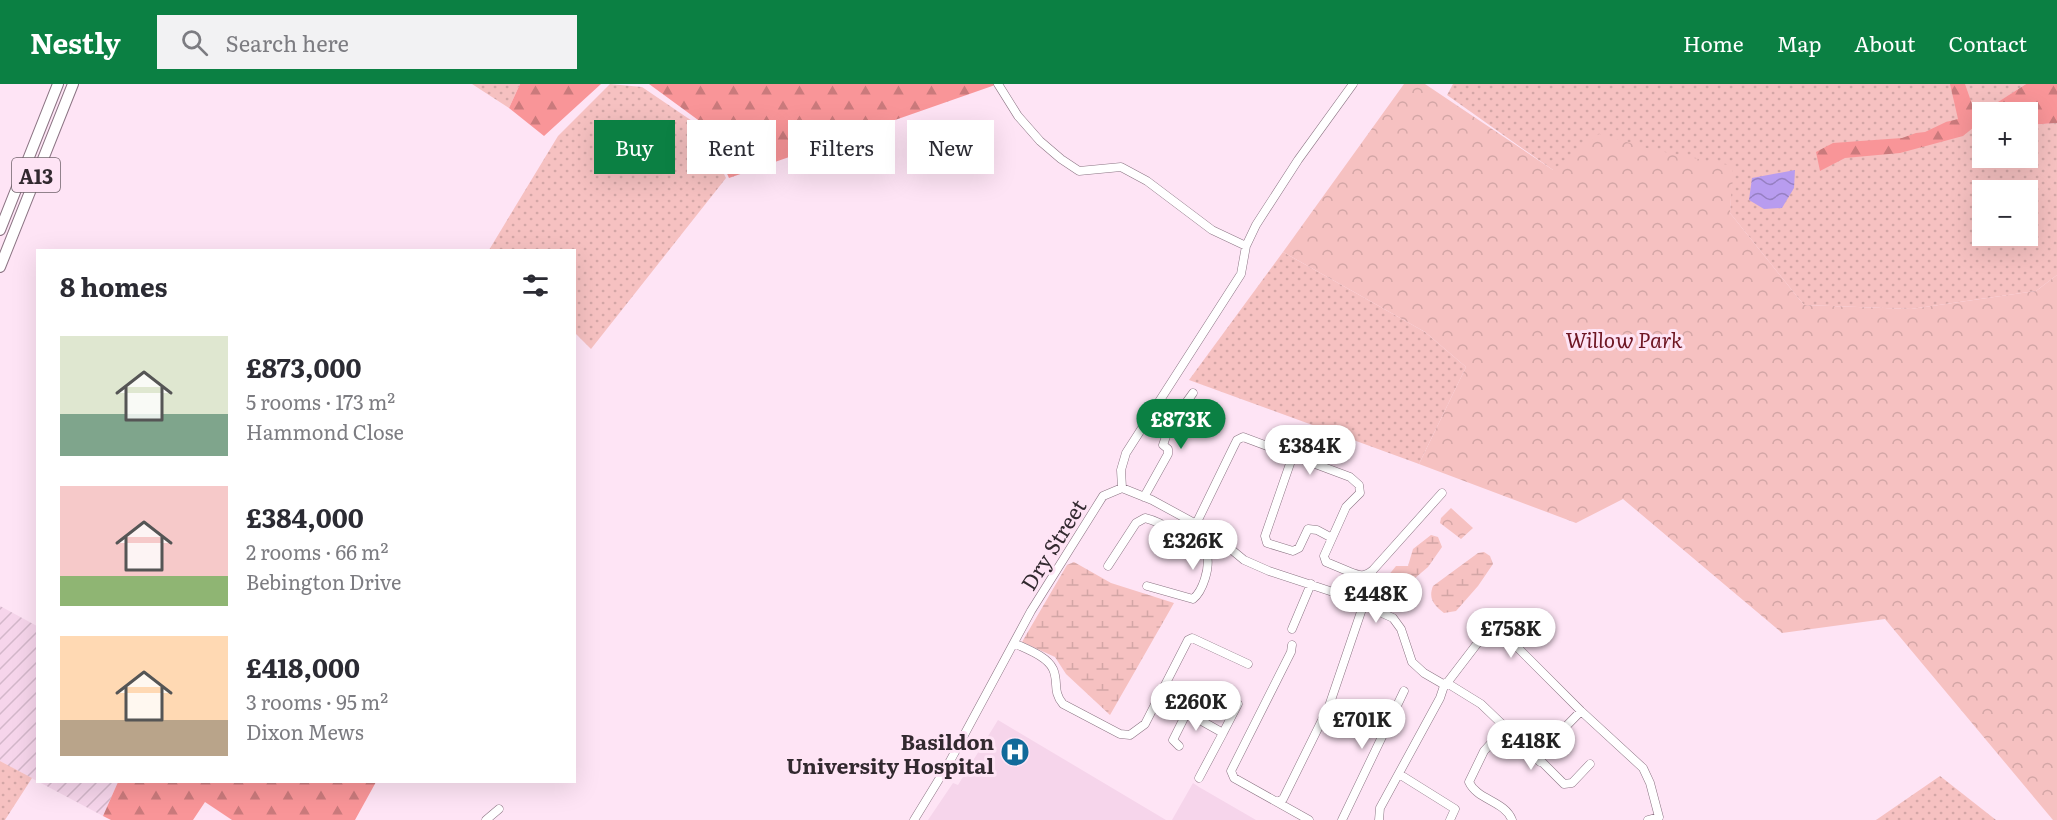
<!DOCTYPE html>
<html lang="en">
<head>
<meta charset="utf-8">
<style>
	body { margin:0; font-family:Literata,serif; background:#f2f2f3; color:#2b2b33; height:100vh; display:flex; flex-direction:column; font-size:22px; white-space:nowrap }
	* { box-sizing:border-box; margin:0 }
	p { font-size:20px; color:#7c7c81 }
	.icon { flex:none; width:33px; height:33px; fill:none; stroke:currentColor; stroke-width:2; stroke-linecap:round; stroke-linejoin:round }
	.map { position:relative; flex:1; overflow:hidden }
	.details { position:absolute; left:36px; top:165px; width:540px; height:534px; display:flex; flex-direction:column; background:#fff; border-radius:0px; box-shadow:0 6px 24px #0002 }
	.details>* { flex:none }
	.guide { position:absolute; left:594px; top:36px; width:570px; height:54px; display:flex; gap:12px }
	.buttons { position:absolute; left:1972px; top:18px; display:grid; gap:12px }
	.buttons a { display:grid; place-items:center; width:66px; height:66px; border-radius:0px; background:#fff; box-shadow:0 6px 24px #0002; font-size:30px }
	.price { position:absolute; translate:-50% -51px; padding:0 14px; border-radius:21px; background:#fff; color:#222; font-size:20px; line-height:39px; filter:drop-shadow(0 2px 3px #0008) }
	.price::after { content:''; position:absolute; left:50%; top:36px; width:18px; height:14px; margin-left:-9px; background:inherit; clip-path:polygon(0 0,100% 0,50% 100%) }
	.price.selected { background:#0b8043; color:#fff }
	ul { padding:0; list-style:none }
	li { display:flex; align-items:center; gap:18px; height:150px; padding:0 24px }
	li span { display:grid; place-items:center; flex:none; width:168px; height:120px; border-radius:0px; color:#555 }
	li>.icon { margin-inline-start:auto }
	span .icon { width:72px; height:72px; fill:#fffc; stroke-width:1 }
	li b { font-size:26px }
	h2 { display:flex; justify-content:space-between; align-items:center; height:72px; padding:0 24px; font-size:26px }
	.chip { padding:0 21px; border-radius:0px; background:#fff; box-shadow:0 6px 24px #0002; font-size:21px; line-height:54px }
	.chip.selected { background:#0b8043; color:#fff }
	header { display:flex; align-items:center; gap:36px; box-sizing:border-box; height:84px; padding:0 30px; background:#0b8043; color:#fff }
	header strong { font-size:28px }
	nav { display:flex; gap:33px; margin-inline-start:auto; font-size:21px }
	.search { width:420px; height:54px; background:#f2f2f3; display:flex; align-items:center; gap:15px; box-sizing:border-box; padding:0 21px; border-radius:0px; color:#7c7c81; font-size:22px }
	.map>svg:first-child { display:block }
	.built { fill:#f6d5eb }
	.industrial { fill:url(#industrial-furrows) }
	.grass { fill:url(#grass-dots); fill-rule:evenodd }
	.forest { fill:url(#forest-firs) }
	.wetland { fill:url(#wetland-marsh) }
	.park { fill:url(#park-crowns) }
	.water { fill:url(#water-waves) }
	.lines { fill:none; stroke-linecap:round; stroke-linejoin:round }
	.minor-casing { stroke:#8b7483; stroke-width:9 }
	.highway-casing { stroke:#8b7483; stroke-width:12 }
	.minor { stroke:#fff; stroke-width:8 }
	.highway { stroke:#fff; stroke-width:10 }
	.labels { text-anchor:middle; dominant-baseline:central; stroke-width:6; stroke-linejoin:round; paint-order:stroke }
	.shield { fill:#fee4f5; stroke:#6f616a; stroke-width:1.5 }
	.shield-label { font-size:20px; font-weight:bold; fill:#32292f }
	.park-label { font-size:21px; font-style:italic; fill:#6e1623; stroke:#fee4f5 }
	.street-label { font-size:21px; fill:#32292f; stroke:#fee4f5 }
	.poi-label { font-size:21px; font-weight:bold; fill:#32292f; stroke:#fee4f5; text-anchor:end }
</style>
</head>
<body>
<header>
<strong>Nestly</strong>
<div class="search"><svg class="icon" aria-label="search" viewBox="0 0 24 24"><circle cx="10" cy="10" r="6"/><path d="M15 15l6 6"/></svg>Search here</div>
<nav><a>Home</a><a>Map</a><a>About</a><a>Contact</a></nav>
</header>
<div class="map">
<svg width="2057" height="736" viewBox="0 0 2057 736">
	<defs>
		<pattern id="industrial-furrows" width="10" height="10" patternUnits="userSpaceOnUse" patternTransform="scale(1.5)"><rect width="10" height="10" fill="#f6d5eb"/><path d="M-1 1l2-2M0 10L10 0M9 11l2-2" fill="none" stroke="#d3b7ca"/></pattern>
		<pattern id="grass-dots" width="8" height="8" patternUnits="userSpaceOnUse" patternTransform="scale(1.5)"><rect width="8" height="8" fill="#f6c1c1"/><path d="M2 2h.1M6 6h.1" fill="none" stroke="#d3a6a6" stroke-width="1.8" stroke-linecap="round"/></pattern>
		<pattern id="forest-firs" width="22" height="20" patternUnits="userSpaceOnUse" patternTransform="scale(1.5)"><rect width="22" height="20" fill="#f99598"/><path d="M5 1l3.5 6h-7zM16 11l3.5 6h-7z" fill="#ca7a7c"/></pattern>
		<pattern id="wetland-marsh" width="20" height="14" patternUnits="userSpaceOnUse" patternTransform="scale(1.5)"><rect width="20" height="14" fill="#f6c1c1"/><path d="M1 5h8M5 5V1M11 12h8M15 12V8" fill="none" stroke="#d3a6a6"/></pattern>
		<pattern id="park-crowns" width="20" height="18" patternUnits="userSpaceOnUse" patternTransform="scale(1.5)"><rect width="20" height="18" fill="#f6c1c1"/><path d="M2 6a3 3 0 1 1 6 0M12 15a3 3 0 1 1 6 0" fill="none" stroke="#d3a6a6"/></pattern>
		<pattern id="water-waves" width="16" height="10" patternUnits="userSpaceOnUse" patternTransform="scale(1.5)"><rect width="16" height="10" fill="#b89cef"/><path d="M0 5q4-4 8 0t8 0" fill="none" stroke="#967fc2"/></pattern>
	</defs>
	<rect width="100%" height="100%" fill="#fee4f5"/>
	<path class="built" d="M 998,636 L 1166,736 L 928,736 L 953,699 L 958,701 Z
		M 1193,699 L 1199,703 L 1256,736 L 1172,736 Z"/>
	<path class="industrial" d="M 0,522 L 37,542 L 37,697 L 0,677 Z
		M 39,698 L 118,698 L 103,732 Z"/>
	<path class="grass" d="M 472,0 L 520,0 L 509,24 Z
		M 610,0 L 642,3 L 701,43 L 726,94 L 591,265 L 575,249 L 574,166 L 489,166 L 558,52 Z
		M 1453,0 L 2026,0 L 1983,28 L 1983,74 L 2028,74 L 2028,41 L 2057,39 L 2057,191 L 2036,207 L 1911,225 L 1804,221 L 1730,129 L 1732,82 L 1553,86 L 1447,11 ZM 1983,106 L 2028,106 L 2028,152 L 1983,152 Z
		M 1283,168 L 1425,248 L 1466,283 L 1419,380 L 1189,296 Z
		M 0,677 L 32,694 L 5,736 L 0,736 Z
		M 1940,692 L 1996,736 L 1876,736 Z"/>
	<path class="forest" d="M 520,0 L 601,0 L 544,52 L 509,24 Z
		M 649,0 L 998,0 L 729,94 L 705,41 Z
		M 1950,0 L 1965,0 L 1973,23 L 1987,25 L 2026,0 L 2057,0 L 2057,39 L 2028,41 L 2028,28 L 1983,28 L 1983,41 L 1979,39 L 1963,52 L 1900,69 L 1845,74 L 1820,87 L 1816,68 L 1833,59 L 1902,54 L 1916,49 L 1925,48 L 1946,38 L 1958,35 Z
		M 118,698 L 376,698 L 355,736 L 232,736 L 205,718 L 193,736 L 111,736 L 103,732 Z"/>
	<path class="wetland" d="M 1431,451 L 1438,453 L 1442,463 L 1428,483 L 1395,511 L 1379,503 L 1396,482 L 1408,482 L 1413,465 Z
		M 1484,468 L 1490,472 L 1493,480 L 1478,502 L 1456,527 L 1444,529 C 1434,521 1428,515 1433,502 L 1478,469 Z
		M 1074,478 L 1111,499 L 1174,519 L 1110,631 L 1066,590 L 1055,573 L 1022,558 L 1067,481 Z"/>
	<path class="park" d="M 1404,0 L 1425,0 L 1553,86 L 1599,50 L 1650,65 L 1733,82 L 1730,129 L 1804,221 L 1911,225 L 2036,207 L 2057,191 L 2057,736 L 2053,736 L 1885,535 L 1782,549 L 1623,415 L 1576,439 L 1419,380 L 1466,283 L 1425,248 L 1283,168 Z
		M 1451,424 L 1473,444 L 1461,455 L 1440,439 L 1441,434 Z"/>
	<path class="water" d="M 1795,86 L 1794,104 L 1782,124 L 1764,125 L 1749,116 L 1752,94 Z"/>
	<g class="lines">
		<g class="minor-casing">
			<path id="minor" d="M 998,0 L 1018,32 L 1040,57 L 1061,75 L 1079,87 L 1121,83 L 1147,97 L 1212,146 L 1246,162
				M 1293,371 L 1265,452 L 1267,459 L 1293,467 L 1299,464 L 1308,445 L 1317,446 L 1332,454
				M 1122,404 L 1152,416 L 1209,447 L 1244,476 L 1269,487 L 1342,511 L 1393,534 L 1401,545 L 1412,578 L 1424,589 L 1443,600 L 1447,599 L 1481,620 L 1503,641 L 1505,644 L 1484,667 L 1469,698 C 1477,716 1505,717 1512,736
				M 1144,413 L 1168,370 L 1168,365 L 1163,361 L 1170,341 L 1193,309
				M 1196,440 L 1233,364 L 1237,356 L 1243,353 L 1350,393 L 1359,401 L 1360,409 L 1346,423 L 1324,472 L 1326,478 L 1350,488 L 1338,510
				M 1108,482 L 1136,439 L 1145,434 C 1163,438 1193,458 1207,471 C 1210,484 1203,507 1193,515 L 1147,502
				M 1350,488 C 1360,492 1365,493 1373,486 L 1442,409
				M 1292,545 L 1311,500
				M 1014,559 C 1026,565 1047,572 1053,585 C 1059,598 1052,607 1063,620 L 1120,650 L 1130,651 L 1145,640 L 1188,556 L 1192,554 L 1248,580
				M 1292,561 L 1291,568 L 1231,687 L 1234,694 L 1309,736
				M 1447,599 L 1486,548 L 1495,544 L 1500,546 L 1581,627 L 1643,684 L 1650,699 L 1659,733 L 1648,736
				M 1159,613 L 1223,649 L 1199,694
				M 1581,627 L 1541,668 L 1539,675 L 1564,700 L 1572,699 L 1590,680
				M 1223,649 L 1238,620
				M 1515,652 L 1540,678
				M 1179,662 L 1173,656 L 1187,628
				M 1399,690 L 1455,725 L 1450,736
				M 1277,718 L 1283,715 L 1329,622 L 1363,522
				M 486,736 L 499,725
				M 914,736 L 949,679 L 1031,527 L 1103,412 L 1122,404 L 1121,386 L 1126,369 L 1241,190 L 1246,162 L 1256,141 L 1298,76 L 1353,0
				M 1342,736 L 1404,607
				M 1379,736 L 1380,724 L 1440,614 L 1445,599"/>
		</g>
		<g class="highway-casing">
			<path id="highway" d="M 0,146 L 58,0
				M 0,183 L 73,0"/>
		</g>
		<use href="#minor" class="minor"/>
		<use href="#highway" class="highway"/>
	</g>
	<defs>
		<g id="hospital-disc" transform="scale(1.5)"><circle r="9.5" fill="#116a9a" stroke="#fee4f5"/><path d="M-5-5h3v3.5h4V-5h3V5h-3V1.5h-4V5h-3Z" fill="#fff"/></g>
	</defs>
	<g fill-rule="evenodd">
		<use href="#hospital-disc" x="1015" y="668"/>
	</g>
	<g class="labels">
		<rect class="shield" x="12" y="74" width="48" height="34" rx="4.5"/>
		<g class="shield-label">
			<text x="36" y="91">A13</text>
		</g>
		<g class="park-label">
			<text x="1624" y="254">Willow Park</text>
		</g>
		<g class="street-label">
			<text transform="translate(1052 460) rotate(-58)">Dry Street</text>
		</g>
		<g class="poi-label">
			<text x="994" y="656">Basildon<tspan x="994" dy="24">University Hospital</tspan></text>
		</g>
	</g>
</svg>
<div class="buttons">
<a>+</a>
<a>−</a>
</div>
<b class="price selected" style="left:1181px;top:366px">£873K</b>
<b class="price" style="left:1310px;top:392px">£384K</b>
<b class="price" style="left:1193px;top:487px">£326K</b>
<b class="price" style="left:1376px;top:540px">£448K</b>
<b class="price" style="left:1511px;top:575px">£758K</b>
<b class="price" style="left:1196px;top:648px">£260K</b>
<b class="price" style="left:1362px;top:666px">£701K</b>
<b class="price" style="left:1531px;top:687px">£418K</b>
<div class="guide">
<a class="chip selected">Buy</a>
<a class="chip">Rent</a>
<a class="chip">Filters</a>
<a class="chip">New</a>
</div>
<section class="details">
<h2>8 homes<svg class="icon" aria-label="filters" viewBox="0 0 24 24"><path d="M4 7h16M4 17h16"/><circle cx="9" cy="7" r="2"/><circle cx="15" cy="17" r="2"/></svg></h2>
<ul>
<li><span style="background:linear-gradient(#dfe7d0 65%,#7fa58c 0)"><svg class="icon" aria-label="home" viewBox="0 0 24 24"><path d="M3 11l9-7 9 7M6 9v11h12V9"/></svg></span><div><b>£873,000</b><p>5 rooms · 173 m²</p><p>Hammond Close</p></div></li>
<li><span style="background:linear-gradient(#f6c9c9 75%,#8fb573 0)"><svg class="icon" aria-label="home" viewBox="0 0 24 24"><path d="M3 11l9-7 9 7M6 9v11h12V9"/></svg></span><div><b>£384,000</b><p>2 rooms · 66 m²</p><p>Bebington Drive</p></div></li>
<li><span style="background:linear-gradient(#ffd9b3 70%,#b9a48a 0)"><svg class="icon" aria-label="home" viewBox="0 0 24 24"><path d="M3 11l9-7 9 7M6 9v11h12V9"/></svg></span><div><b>£418,000</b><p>3 rooms · 95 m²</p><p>Dixon Mews</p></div></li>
</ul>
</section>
</div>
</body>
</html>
